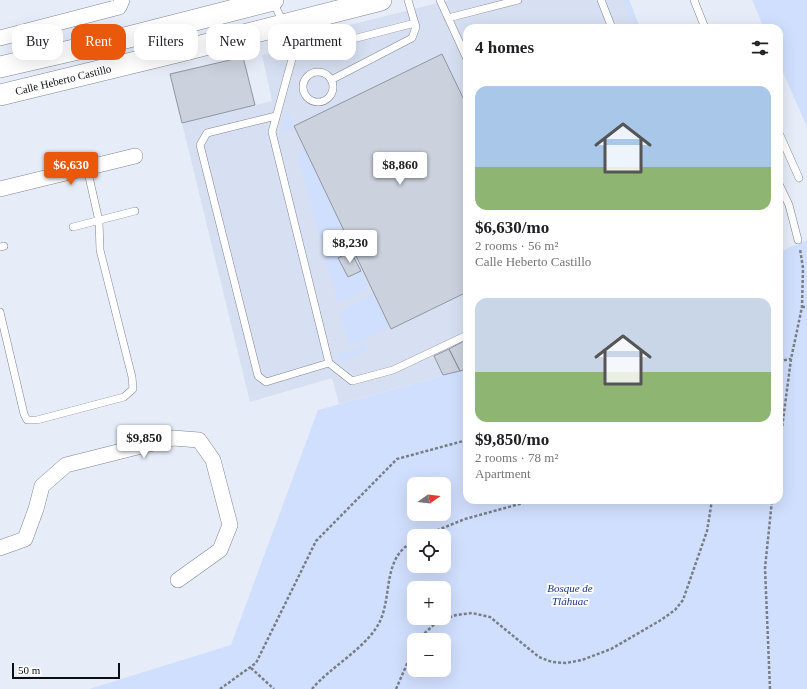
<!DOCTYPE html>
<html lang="en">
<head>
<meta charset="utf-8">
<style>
	body { margin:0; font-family:Georgia,serif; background:#f2f2f2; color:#202124; height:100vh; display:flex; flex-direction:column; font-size:15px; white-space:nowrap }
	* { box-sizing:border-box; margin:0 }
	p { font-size:13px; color:#757577 }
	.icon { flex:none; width:22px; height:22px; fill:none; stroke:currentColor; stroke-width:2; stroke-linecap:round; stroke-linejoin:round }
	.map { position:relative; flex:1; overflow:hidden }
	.sheet { position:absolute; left:463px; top:24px; width:320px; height:480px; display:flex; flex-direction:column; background:#fff; border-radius:12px; box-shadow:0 4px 16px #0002 }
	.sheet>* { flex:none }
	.top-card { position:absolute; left:12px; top:24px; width:380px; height:36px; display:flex; gap:8px }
	.needle { width:26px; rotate:76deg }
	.buttons { position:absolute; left:407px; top:477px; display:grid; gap:8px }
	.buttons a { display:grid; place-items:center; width:44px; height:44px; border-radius:8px; background:#fff; box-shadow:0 4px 16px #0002; font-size:20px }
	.scale { position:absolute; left:12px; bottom:10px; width:108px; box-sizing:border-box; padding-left:4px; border:2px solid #0c0e12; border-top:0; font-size:11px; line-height:14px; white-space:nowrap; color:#0c0e12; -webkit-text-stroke:3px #fff; paint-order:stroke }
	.price { position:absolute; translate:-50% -34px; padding:0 9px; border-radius:4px; background:#fff; color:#222; font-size:13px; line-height:26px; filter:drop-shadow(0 1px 2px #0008) }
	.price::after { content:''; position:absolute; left:50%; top:24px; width:12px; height:9px; margin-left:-6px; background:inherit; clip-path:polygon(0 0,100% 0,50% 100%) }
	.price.on { background:#ea580c; color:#fff }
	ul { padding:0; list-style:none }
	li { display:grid; align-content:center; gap:8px; height:212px; padding:0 12px }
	li span { display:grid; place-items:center; height:124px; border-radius:12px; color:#555 }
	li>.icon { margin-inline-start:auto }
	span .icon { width:72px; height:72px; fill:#fffc; stroke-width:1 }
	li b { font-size:17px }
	h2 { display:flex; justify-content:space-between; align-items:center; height:48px; padding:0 12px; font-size:17px }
	.chip { padding:0 14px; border-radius:12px; background:#fff; box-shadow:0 4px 16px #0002; font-size:14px; line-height:36px }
	.chip.on { background:#ea580c; color:#fff }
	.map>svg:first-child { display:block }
	.built { fill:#d6e0f2 }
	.green { fill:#d0dffd; fill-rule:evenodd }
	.building { fill:#cbd1dd; stroke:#9196a1 }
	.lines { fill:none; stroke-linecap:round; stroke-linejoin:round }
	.service-casing { stroke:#818691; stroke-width:8 }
	.minor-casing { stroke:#818691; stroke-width:16 }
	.secondary-casing { stroke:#818691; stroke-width:22 }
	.path { stroke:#797d85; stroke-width:2.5; stroke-dasharray:3 2; stroke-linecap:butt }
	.service { stroke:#fff; stroke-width:7 }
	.minor { stroke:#fff; stroke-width:15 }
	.secondary { stroke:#fff; stroke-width:21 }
	.labels { text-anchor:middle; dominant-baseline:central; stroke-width:3.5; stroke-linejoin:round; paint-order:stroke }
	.street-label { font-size:11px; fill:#0c0e12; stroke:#fff }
	.park-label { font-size:11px; font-style:italic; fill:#163184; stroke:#fff }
</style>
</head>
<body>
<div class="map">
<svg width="807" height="689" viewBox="0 0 807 689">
	<rect width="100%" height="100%" fill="#e6ecf8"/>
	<path class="built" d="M 450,0 L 629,0 L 640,28 L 467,28 L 467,369 L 339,404 L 332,378 L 250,402 L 182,123 L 272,101 L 262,55 L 283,50 L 281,42 Z"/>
	<path class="green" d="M 624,0 L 629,0 L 640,28 L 636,28 Z
		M 752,0 L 807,0 L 807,127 L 779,63 L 779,28 L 764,28 Z
		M 287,111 L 295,126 L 294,128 L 281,133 Z
		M 305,150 L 342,227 L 320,237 L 297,153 Z
		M 343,234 L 351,252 L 339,259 L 347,277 L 361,271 L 368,288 L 338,304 L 322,245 Z
		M 807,240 L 807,689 L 89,689 L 231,645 L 318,410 L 467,369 L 467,500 L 779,500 L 779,252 ZM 414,484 L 444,484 L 444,514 L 414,514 ZM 414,536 L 444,536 L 444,566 L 414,566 ZM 414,588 L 444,588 L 444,618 L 414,618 ZM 414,640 L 444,640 L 444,670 L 414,670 Z
		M 374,293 L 390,326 L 350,347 L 340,312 Z
		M 367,343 L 365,351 L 342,361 L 337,359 L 336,354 L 346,351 L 347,354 Z"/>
	<path class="building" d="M 303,37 L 305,45 L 299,47 L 297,38 Z
		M 442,54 L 467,106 L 467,292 L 391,329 L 294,126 Z
		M 243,57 L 255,105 L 182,123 L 170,74 Z
		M 351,252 L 361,271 L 348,277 L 338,258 Z
		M 464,341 L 467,346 L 467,369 L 460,371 L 449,349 Z
		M 449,349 L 460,371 L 443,375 L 434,356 Z"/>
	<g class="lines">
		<g class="service-casing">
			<path id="service" d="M 440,0 L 467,59
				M 601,0 L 612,28
				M 694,0 L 705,28
				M 273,1 L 284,25 L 292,59 L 272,132 L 329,363 L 352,381 L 393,370 L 467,335
				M 448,18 L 518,0
				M 310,19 L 318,48 L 415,23
				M303 87a15 15 0 1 1 30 0a15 15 0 1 1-30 0Z
				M 331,80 L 412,38 L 416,27 L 408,0
				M 276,116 L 207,133 L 200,145 L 258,376 L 266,382 L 329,363
				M 779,133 L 799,178
				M 779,184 L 789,205 L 798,240
				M 73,227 L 135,211
				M 0,247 L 4,246
				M 0,312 L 24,414 L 27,420 L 37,420 L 124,397 L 133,389 L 132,377 L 100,250 L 99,221 L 87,168"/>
		</g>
		<g class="minor-casing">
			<path id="minor" d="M 0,38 L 119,7 L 122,0
				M 0,189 L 135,156
				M 0,548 L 25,539 L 36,509 L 42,486 L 66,465 L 173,438 L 199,440 L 213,460 L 230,525 L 220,550 L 178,580"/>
		</g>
		<g class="secondary-casing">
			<g id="secondary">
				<path d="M 0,67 L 113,41 L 273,0"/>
				<path id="s1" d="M 0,95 L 181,51 L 381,0"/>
			</g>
		</g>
		<path class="path" d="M 802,307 L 807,307
			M 779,361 L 791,359
			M 779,451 L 791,359 L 802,307 L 803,268 L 800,249
			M 423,536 L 465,519 L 534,500
			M 417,640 L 437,622 L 456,615 L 472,613 L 490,617 L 539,657 L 552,662 L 566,663 L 582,660 L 611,649 L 661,620 L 675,610 L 683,600 L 707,531 L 712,500
			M 251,668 L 274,689
			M 220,689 L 256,663 L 316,541 L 397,459 L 467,440
			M 312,689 C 331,666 369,647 381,619 C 392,592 383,557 414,541
			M 396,689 L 414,648
			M 770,689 L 765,568 L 772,500"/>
		<use href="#service" class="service"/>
		<use href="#minor" class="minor"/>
		<use href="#secondary" class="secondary"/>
	</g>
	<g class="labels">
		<g class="street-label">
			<text stroke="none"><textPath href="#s1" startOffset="65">Calle Heberto Castillo</textPath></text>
		</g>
		<g class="park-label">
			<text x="570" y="588">Bosque de<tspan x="570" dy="13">Tláhuac</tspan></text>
		</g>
	</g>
</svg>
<div class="buttons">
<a><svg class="needle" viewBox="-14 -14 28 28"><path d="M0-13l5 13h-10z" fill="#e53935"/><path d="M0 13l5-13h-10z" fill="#757577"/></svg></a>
<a><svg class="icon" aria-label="locate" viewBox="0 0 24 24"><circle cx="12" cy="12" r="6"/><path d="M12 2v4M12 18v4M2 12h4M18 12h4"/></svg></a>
<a>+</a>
<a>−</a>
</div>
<div class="scale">50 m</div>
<b class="price on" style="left:71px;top:186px">$6,630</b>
<b class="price" style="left:400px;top:186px">$8,860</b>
<b class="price" style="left:350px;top:264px">$8,230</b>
<b class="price" style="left:144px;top:459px">$9,850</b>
<div class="top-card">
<a class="chip">Buy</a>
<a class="chip on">Rent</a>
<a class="chip">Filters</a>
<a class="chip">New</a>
<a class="chip">Apartment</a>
</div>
<section class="sheet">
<h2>4 homes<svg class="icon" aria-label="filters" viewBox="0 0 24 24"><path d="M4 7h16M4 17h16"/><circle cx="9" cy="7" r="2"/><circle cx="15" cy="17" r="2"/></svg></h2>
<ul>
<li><span style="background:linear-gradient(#a9c7e8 65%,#8fb573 0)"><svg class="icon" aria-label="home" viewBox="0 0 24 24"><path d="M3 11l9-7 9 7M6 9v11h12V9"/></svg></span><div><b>$6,630/mo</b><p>2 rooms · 56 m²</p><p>Calle Heberto Castillo</p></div></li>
<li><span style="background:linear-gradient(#c9d6e8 60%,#8fb573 0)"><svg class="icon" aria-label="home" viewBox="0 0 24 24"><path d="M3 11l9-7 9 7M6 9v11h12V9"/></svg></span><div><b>$9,850/mo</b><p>2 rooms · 78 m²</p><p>Apartment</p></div></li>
</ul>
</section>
</div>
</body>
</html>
